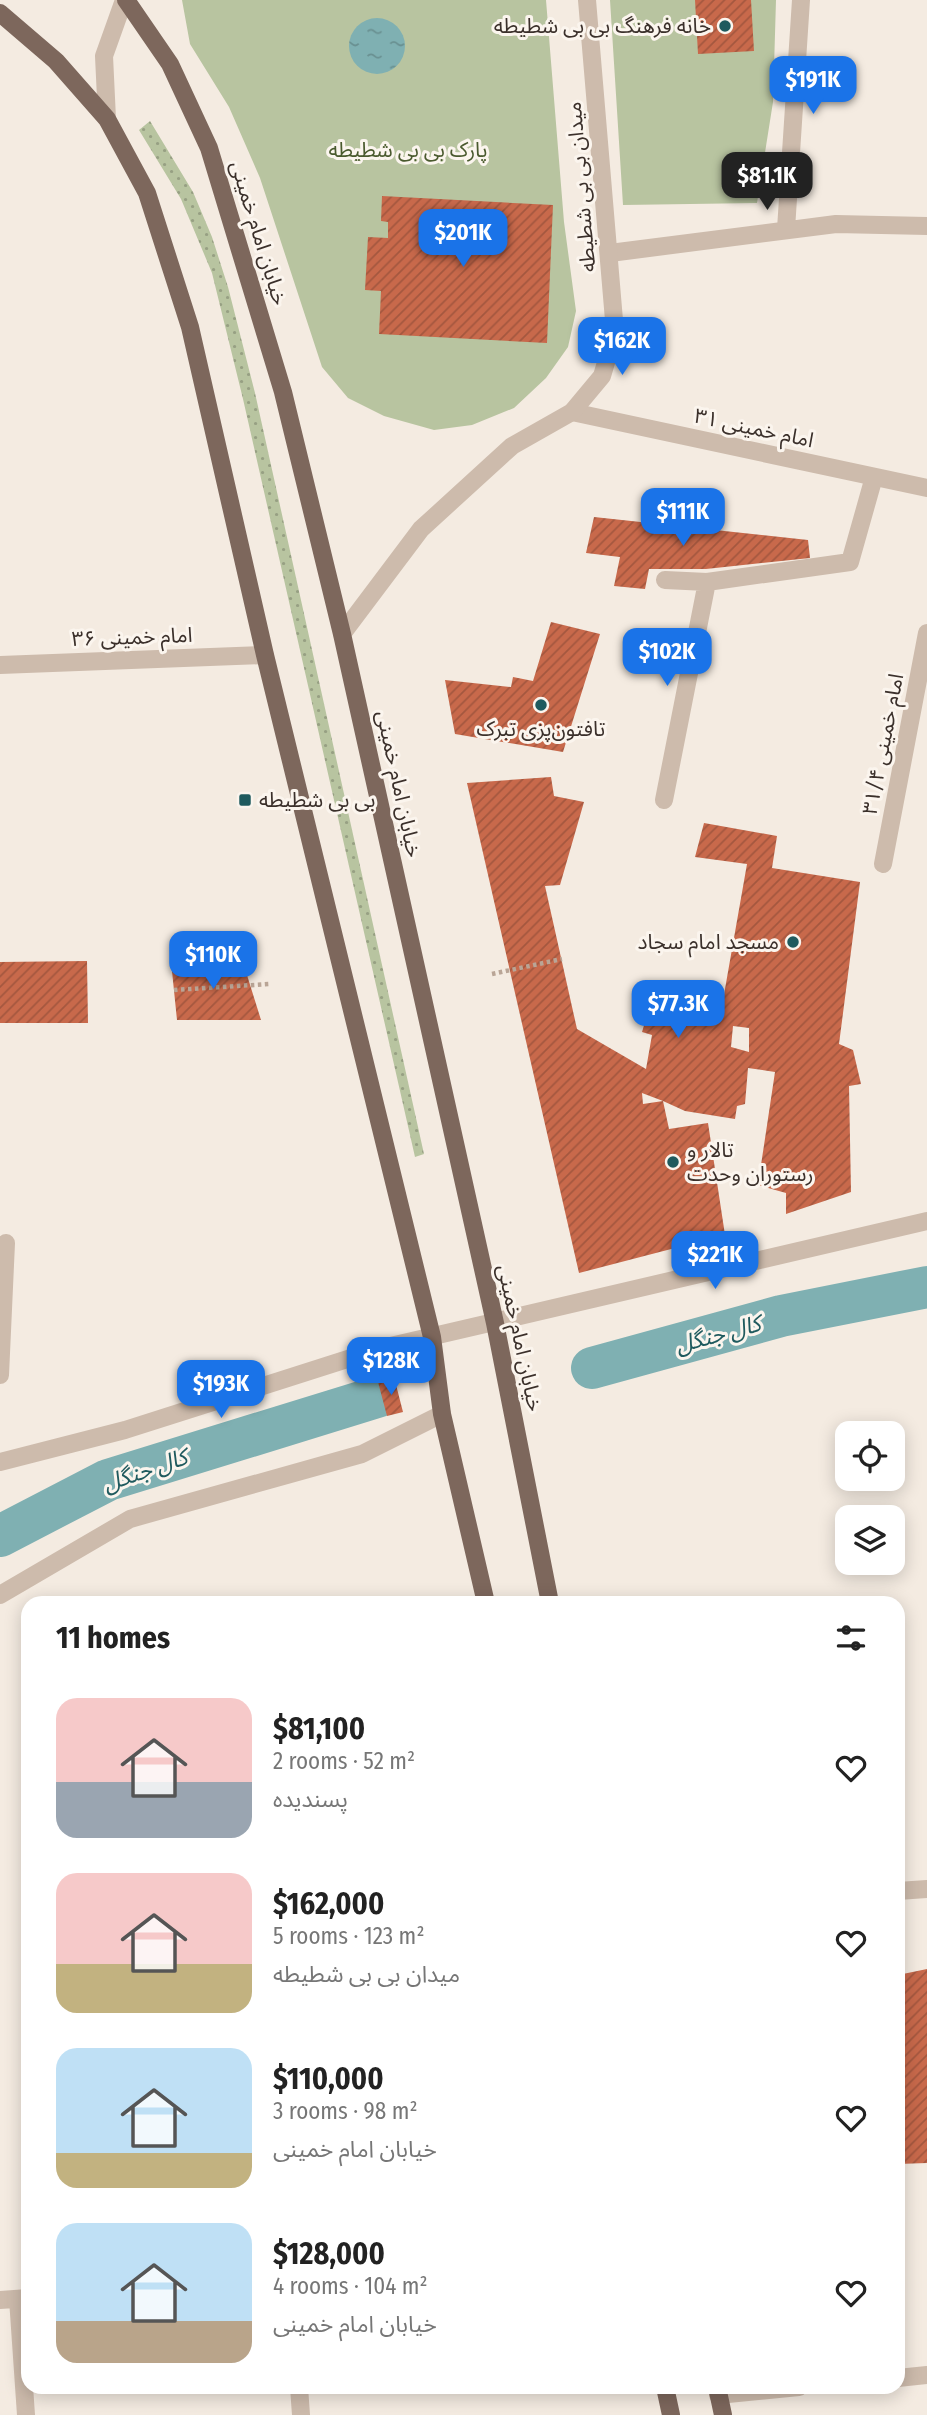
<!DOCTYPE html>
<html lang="en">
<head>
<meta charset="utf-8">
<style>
	body { margin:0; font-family:"Fira Sans Condensed","Noto Sans Arabic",sans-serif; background:#f6f6f6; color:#222; height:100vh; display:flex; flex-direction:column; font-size:26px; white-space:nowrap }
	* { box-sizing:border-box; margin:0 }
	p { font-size:23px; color:#767676 }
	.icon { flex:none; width:38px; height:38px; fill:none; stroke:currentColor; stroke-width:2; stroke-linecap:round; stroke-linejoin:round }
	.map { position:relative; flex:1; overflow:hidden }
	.panel { position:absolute; left:21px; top:1596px; width:884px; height:798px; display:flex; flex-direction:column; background:#fff; border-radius:21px; box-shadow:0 4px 18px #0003 }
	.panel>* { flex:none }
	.controls { position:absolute; left:835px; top:1421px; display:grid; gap:14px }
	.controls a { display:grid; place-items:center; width:70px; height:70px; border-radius:14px; background:#fff; box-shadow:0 4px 18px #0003; font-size:35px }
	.price { position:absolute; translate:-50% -60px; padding:0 16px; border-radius:14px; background:#1a73e8; color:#fff; font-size:23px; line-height:46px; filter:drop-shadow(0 2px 4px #0008) }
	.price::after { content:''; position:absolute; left:50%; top:42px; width:21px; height:16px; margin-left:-10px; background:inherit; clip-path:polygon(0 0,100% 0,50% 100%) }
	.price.active { background:#222; color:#fff }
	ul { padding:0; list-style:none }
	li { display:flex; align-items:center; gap:21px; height:175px; padding:0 35px }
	li span { display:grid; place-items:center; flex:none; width:196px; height:140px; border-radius:21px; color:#555 }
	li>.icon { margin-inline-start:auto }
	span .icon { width:84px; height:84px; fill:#fffc; stroke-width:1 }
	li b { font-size:30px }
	h2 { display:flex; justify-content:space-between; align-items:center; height:84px; padding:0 35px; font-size:30px }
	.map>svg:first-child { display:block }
	.grass { fill:url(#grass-dots) }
	.park { fill:#b8c4a0 }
	.water { fill:url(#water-ripples) }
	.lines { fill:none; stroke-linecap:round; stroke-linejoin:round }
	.canal { stroke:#7fb0b2; stroke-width:42 }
	.building { fill:url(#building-hatch); fill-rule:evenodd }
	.path { stroke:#b9a596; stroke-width:4.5; stroke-dasharray:3.5 3.5; stroke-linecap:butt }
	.minor { stroke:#cdbbac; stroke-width:18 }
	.tertiary { stroke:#cdbbac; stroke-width:18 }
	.primary { stroke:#7d675c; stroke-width:18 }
	.poi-dot { fill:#1f5a5e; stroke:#fbf5ee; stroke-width:2.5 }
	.labels { text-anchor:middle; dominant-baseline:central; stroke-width:6; stroke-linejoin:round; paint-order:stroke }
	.poi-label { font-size:21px; fill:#3b302b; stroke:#fbf5ee; text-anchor:end }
	.park-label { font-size:21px; fill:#4a5a2e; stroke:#fbf5ee }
	.street-label { font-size:21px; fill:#3b302b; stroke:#fbf5ee }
	.water-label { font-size:23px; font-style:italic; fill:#1f5a5e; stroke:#fbf5ee }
</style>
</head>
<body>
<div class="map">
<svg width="927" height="2415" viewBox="0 0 927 2415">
	<defs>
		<pattern id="grass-dots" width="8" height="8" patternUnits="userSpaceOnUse" patternTransform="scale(1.75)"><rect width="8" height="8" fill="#b8c4a0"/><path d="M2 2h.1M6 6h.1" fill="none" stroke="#97a083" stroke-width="1.8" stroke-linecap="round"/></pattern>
		<pattern id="water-ripples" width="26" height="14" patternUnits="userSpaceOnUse" patternTransform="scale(1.75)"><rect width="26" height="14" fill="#7fb0b2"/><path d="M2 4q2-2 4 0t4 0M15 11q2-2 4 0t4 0" fill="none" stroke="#699091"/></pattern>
		<pattern id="building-hatch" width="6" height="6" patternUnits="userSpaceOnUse" patternTransform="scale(1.75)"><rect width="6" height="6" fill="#c8694b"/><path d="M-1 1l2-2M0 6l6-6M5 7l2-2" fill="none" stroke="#a4573f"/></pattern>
	</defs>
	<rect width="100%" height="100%" fill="#f4ebe1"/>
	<path class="grass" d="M 150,121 L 193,192 L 212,237 L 228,287 L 255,393 L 424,1154 L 415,1157 L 243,399 L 212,273 L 181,199 L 139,130 Z"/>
	<path class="park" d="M 182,0 L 546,0 L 564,222 L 576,311 L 568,347 L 546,378 L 514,408 L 472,425 L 434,430 L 384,416 L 348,398 L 322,367 L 260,178 L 229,107 L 190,44 Z
		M 610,0 L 776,0 L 773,102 L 757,203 L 623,205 Z"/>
	<path class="water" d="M349 46a28 28 0 1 1 56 0a28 28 0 1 1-56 0Z"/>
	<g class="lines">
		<path class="canal" d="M 592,1368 L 781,1316 L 927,1287
			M 0,1536 L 108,1480 L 377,1397"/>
	</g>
	<path class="building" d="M 695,0 L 751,0 L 754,51 L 698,54 Z
		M 382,196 L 553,205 L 547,343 L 379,334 L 381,291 L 365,290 L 368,237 L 388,238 L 388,222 L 381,221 Z
		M 594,517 L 808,540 L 810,558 L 706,569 L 649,569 L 645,589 L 614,586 L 620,557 L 586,553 Z
		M 551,622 L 600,634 L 563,752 L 455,734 L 445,680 L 511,687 L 513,677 L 533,681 Z
		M 551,777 L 554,796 L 584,802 L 560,885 L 545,886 L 577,1029 L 646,1069 L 652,1035 L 642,1032 L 646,1019 L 654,1016 L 719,1023 L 747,864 L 695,857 L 704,823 L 777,836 L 772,868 L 860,882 L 839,1044 L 853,1050 L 861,1084 L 849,1086 L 851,1192 L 786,1214 L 786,1193 L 758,1185 L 775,1072 L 748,1068 L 745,1104 L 737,1106 L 735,1119 L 685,1111 L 663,1101 L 642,1093 L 643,1104 L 663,1101 L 669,1129 L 708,1123 L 725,1235 L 579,1273 L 467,783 ZM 733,1026 L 749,1028 L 749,1052 L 731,1047 Z
		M 242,959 L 261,1020 L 177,1020 L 171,961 Z
		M 87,961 L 88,1023 L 0,1023 L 0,962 Z
		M 394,1377 L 403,1412 L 387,1416 L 378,1382 Z
		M 927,1969 L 927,2163 L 898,2164 L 898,1975 Z"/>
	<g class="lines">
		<path class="path" d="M 492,974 L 562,959
			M 174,990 L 269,984"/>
		<path class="minor" d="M 786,229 L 801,0
			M 610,253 L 836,224 L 927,226
			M 572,412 L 927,488
			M 665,580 L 707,582 L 850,562 L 874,477
			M 0,665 L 265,655
			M 664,800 L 707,582
			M 883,864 L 927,633
			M 0,1375 L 6,1243
			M 0,1462 L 125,1430 L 382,1348 L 927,1221
			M 0,1595 L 130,1519 L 362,1454 L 442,1414
			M 898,1891 L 927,1889
			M 18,2299 L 26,2415
			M 0,2300 L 28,2298
			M 898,2378 L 927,2375
			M 299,2387 L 301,2415
			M 718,2395 L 799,2387"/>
		<path class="tertiary" d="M 107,119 L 104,56 L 124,0
			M 342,634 L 421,529 L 512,446 L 572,412 L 602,376 L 615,332 L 587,0"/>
		<path class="primary" d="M 126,0 L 170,64 L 209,148 L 283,392 L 342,634 L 495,1323 L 550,1603
			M 0,13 L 56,61 L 107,119 L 147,193 L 190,327 L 265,655 L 432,1337 L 442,1414 L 486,1603
			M 665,2387 L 671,2415
			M 717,2387 L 723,2415"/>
	</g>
	<g class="poi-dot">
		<circle cx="725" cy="26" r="7"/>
		<circle cx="541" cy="705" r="7"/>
		<rect x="238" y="793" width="14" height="14" rx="3.5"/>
		<circle cx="793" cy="942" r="7"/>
		<circle cx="673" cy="1162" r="7"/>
	</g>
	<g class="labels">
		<g class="poi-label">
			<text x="711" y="26">خانه فرهنگ بی بی شطیطه</text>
			<text x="541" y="729" text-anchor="middle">تافتون‌پزی تبرک</text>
			<text x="259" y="800" text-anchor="start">بی بی شطیطه</text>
			<text x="779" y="942">مسجد امام سجاد</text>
			<text x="687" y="1150" text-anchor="start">تالار و<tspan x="687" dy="24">رستوران وحدت</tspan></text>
		</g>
		<g class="park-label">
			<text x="408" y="150">پارک بی بی شطیطه</text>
		</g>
		<g class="street-label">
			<text transform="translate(581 187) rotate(-95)">میدان بی بی شطیطه</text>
			<text transform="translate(259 233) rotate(73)">خیابان امام خمینی</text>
			<text transform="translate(754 428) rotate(12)">امام خمینی ۳۱</text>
			<text transform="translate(132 637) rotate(-2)">امام خمینی ۳۶</text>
			<text transform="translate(883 744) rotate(-79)">امام خمینی ۳۱/۴</text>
			<text transform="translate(399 784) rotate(78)">خیابان امام خمینی</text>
			<text transform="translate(520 1338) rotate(78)">خیابان امام خمینی</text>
		</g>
		<g class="water-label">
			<text transform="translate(718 1334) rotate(-15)">کال جنگل</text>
			<text transform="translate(145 1470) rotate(-19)">کال جنگل</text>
		</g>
	</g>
</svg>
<div class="controls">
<a><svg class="icon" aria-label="locate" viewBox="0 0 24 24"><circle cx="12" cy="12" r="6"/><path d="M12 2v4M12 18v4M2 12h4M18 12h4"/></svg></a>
<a><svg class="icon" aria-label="layers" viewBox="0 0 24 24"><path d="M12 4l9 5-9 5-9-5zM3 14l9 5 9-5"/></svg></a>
</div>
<b class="price" style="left:813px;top:116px">$191K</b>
<b class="price active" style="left:767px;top:212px">$81.1K</b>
<b class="price" style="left:463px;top:269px">$201K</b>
<b class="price" style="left:622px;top:377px">$162K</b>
<b class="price" style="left:683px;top:548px">$111K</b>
<b class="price" style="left:667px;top:688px">$102K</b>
<b class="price" style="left:213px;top:991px">$110K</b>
<b class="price" style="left:678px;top:1040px">$77.3K</b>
<b class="price" style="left:715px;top:1291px">$221K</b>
<b class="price" style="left:391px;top:1397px">$128K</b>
<b class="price" style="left:221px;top:1420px">$193K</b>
<section class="panel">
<h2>11 homes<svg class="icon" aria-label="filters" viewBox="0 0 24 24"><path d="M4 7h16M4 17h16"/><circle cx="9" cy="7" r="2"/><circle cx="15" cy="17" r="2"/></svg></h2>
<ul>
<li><span style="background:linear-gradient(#f6c9c9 60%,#9aa5b1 0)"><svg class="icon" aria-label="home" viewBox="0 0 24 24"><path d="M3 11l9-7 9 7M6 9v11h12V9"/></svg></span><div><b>$81,100</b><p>2 rooms · 52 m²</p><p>پسندیده</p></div><svg class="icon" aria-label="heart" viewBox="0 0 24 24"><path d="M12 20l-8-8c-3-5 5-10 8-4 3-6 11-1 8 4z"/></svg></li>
<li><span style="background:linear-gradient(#f6c9c9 65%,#c2b280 0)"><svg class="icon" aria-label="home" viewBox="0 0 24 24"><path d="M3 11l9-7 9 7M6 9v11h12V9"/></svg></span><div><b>$162,000</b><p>5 rooms · 123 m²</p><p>میدان بی بی شطیطه</p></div><svg class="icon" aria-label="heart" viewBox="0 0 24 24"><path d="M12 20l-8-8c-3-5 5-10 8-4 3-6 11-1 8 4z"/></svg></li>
<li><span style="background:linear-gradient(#bfe0f5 75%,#c2b280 0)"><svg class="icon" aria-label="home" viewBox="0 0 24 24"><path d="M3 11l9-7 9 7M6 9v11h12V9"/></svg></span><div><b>$110,000</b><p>3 rooms · 98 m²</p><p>خیابان امام خمینی</p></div><svg class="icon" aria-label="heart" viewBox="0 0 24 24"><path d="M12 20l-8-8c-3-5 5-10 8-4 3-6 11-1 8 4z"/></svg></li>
<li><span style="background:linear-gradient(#bfe0f5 70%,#b9a48a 0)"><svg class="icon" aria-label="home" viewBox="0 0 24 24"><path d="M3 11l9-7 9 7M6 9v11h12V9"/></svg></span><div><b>$128,000</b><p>4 rooms · 104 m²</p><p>خیابان امام خمینی</p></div><svg class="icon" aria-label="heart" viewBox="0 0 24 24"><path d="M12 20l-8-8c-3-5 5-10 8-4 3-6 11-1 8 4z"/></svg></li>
</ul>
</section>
</div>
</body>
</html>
